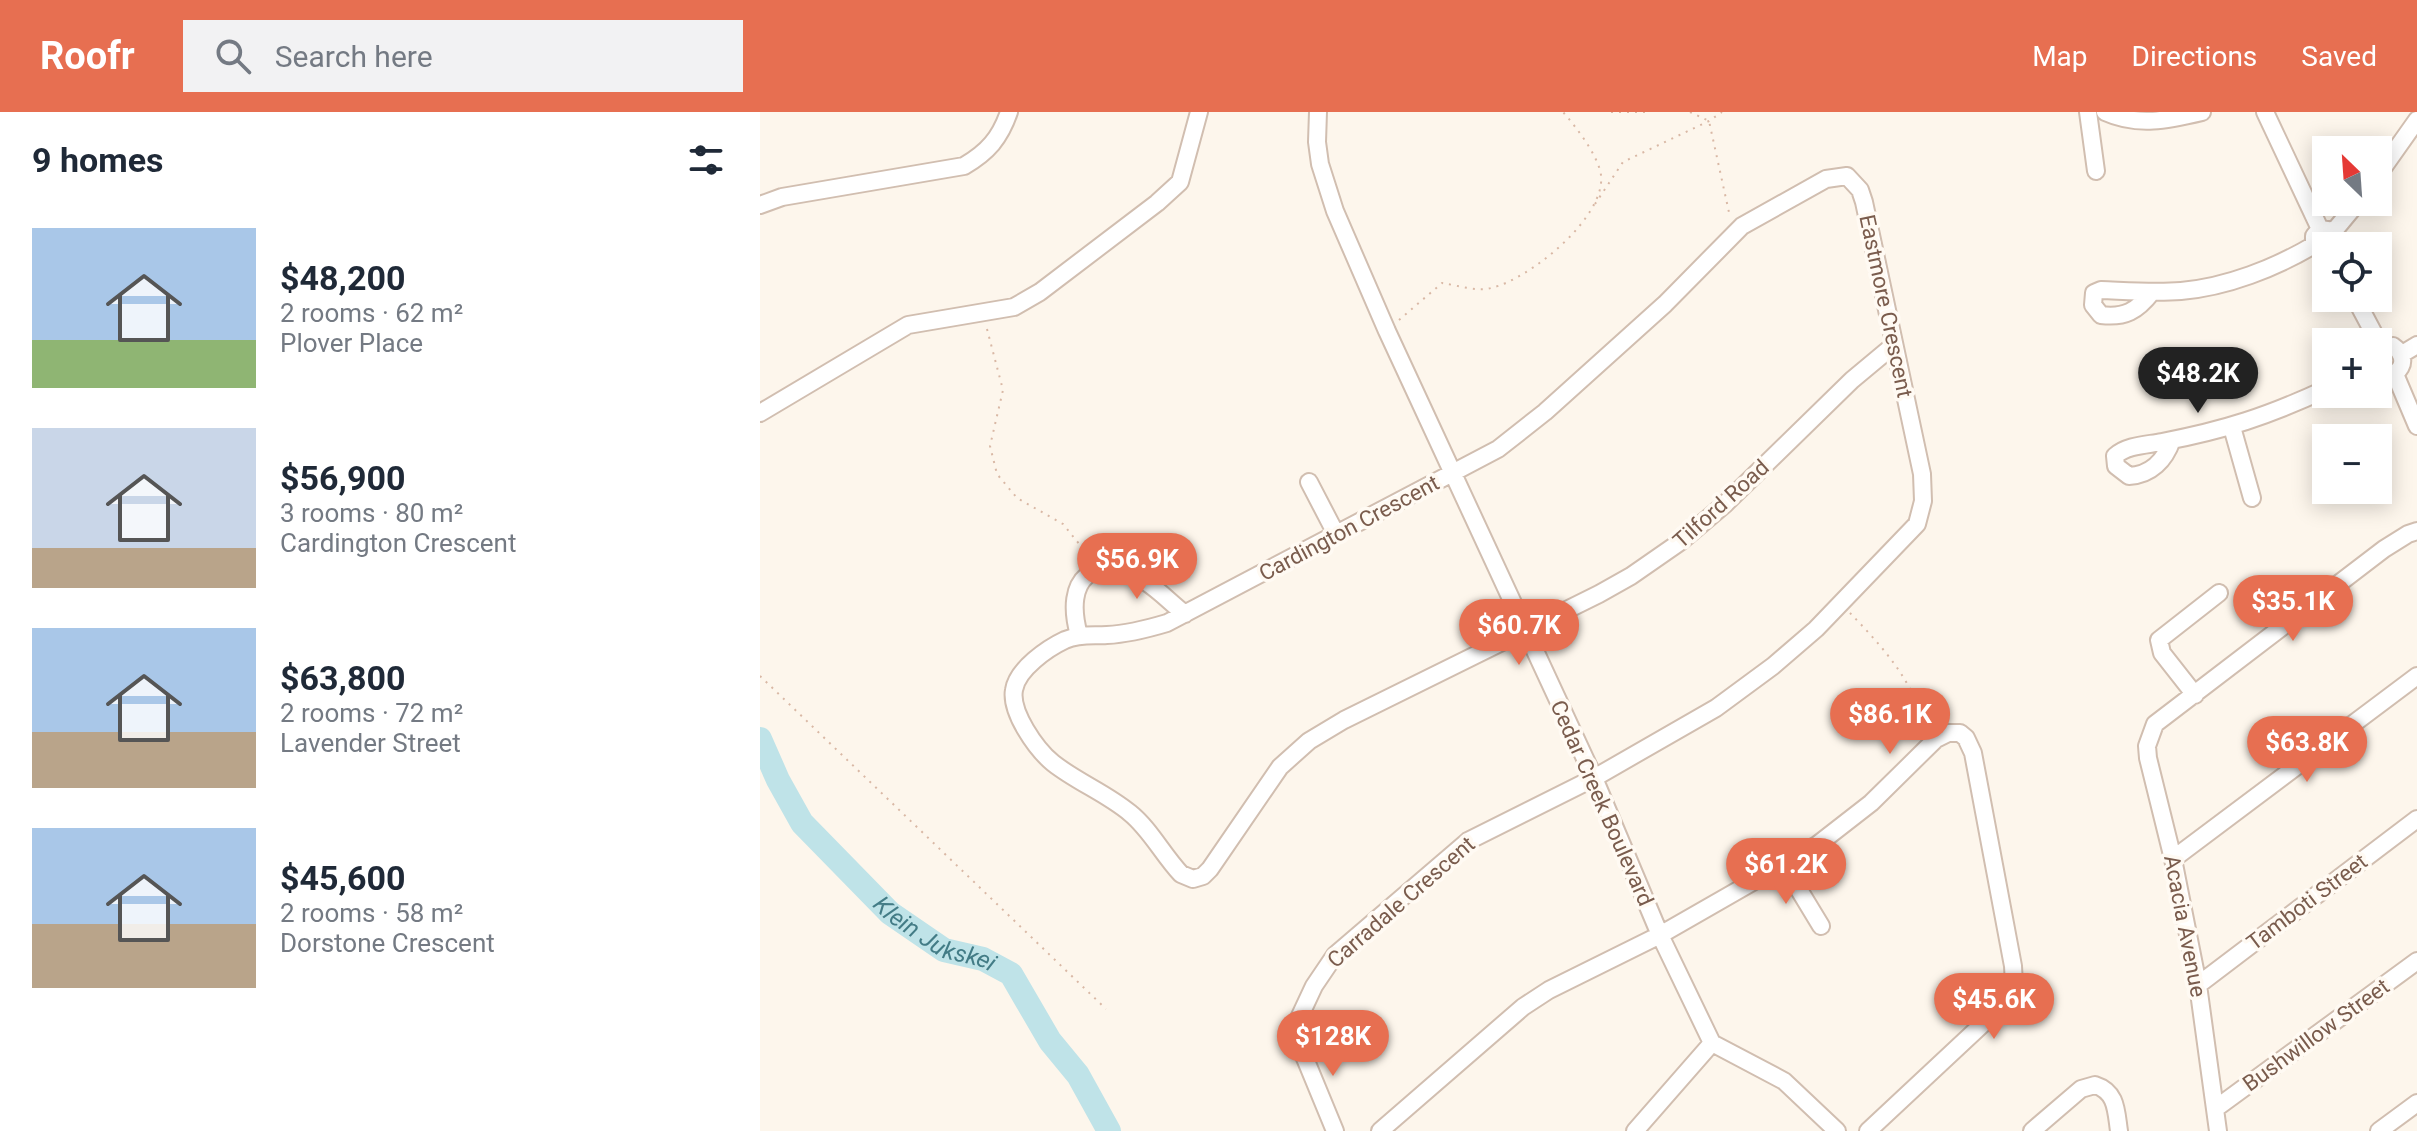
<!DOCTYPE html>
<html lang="en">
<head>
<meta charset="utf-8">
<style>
	body { margin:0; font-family:Roboto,sans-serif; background:#f2f2f3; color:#1f2937; height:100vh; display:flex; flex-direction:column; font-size:30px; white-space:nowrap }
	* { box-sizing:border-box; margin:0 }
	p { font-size:26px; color:#747a83 }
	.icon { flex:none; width:44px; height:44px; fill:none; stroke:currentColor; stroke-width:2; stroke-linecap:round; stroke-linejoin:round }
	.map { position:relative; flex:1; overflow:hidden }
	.drawer { display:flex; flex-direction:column; background:#fff; width:760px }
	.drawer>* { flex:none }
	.needle { width:52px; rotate:335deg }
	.fabs { position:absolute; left:1552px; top:24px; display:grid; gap:16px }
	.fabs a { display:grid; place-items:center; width:80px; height:80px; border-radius:0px; background:#fff; box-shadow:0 4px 20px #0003; font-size:40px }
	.price { position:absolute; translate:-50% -68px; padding:0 18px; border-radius:28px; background:#e76f51; color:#fff; font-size:26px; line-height:52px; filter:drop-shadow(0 2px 4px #0008) }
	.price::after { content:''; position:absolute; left:50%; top:48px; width:24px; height:18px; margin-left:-12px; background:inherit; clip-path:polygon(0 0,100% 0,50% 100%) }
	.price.current { background:#222; color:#fff }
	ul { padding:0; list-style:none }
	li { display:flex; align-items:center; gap:24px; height:200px; padding:0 32px }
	li span { display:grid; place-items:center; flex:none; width:224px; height:160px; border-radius:0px; color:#555 }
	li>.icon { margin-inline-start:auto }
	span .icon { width:96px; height:96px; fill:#fffc; stroke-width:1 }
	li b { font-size:34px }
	h2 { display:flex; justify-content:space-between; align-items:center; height:96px; padding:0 32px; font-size:34px }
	header { display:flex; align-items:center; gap:48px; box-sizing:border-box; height:112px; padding:0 40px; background:#e76f51; color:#fff }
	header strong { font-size:38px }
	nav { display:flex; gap:44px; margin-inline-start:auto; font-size:28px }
	.search { width:560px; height:72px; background:#f2f2f3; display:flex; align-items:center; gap:20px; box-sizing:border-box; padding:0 28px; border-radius:0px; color:#747a83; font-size:30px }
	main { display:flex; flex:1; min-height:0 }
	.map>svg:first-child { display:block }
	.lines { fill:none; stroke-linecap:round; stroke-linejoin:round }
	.river { stroke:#bfe3e8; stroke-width:24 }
	.minor-casing { stroke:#d1beb0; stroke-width:20 }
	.path { stroke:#d9b8a5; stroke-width:2; stroke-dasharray:2 6; stroke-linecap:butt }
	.minor { stroke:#fff; stroke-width:16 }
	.labels { text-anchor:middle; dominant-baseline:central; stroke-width:7; stroke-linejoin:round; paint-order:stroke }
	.street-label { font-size:22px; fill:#7a5c4d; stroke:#fffaf3 }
	.water-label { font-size:24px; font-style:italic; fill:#437c86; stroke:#fffaf3 }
</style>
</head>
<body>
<header>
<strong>Roofr</strong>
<div class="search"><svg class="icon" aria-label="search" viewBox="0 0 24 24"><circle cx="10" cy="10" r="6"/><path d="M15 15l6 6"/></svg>Search here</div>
<nav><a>Map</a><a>Directions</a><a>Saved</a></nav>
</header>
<main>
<section class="drawer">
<h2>9 homes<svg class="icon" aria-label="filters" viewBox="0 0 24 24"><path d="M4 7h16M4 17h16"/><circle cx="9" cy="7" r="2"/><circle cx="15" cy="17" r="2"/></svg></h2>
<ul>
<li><span style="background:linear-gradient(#a9c7e8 70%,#8fb573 0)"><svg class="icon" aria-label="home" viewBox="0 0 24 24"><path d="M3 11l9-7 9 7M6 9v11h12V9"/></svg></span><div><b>$48,200</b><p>2 rooms · 62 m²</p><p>Plover Place</p></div></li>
<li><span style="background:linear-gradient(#c9d6e8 75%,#b9a48a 0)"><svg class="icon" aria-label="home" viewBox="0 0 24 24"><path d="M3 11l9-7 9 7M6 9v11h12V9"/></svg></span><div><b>$56,900</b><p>3 rooms · 80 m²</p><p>Cardington Crescent</p></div></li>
<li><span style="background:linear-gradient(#a9c7e8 65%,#b9a48a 0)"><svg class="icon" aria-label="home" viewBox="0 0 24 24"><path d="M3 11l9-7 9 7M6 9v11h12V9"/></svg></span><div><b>$63,800</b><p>2 rooms · 72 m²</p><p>Lavender Street</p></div></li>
<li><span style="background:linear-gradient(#a9c7e8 60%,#b9a48a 0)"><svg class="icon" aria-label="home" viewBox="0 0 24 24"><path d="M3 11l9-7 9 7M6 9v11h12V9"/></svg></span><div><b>$45,600</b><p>2 rooms · 58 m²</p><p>Dorstone Crescent</p></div></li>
</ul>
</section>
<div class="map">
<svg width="1657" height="1019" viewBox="0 0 1657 1019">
	<rect width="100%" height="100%" fill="#fdf6ec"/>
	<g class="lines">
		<path class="river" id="s1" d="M 0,627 L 18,668 L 42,711 L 130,801 L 184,838 L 223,847 L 251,862 L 290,929 L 318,963 L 349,1019"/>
		<g class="minor-casing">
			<path id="minor" d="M 558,0 L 557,30 L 560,52 L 575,99 L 627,219 L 834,666 L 900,823 L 952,931 L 1024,969 L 1077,1019
				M 1328,0 L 1336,59
				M 1345,0 C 1378,15 1408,8 1442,0
				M 1505,0 L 1560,117
				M 1618,63 L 1657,8
				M 0,93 L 22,85 L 204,54 C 228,40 240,26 249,0
				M 1574,119 L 1598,90
				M 1566,140 L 1554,133 L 1554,124 L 1560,117 L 1574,119 L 1577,127 L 1575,134
				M 1392,180 C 1377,199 1365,206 1341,203 L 1333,193 L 1334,181 L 1341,178 C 1368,179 1394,181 1421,179 C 1467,175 1515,156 1554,133
				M 1595,186 L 1621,235
				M 1618,237 L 1633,234 C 1652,247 1639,269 1618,261
				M 1642,242 L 1657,233
				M 1635,262 L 1657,314
				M 0,301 L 148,213 L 254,195 L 280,180 L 397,91 L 420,70 L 439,0
				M 1472,315 L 1492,386
				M 1412,328 C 1405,348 1391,363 1369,364 L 1356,354 L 1355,344 C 1367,333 1387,333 1402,330 C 1465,318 1508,304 1566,277
				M 549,370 L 575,420
				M 319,523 C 303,467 333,439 386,470 C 400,479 412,492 425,502
				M 1435,583 L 1402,541 L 1399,528 L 1459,481
				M 1413,747 L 1657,564
				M 1024,753 L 1061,814
				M 1438,873 L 1657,707
				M 1455,997 L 1657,849
				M 575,1019 L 535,922 L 540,904 L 554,874 L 575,843 L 708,729 L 834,666 L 956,596 L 1013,554 L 1056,517 L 1157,412 L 1163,389 L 1162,362 L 1104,90 L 1100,78 L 1087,64 L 1066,67 L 982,114 L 905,192 L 785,300 L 738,337 L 407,511 C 387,517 368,522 347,523 C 332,524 319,522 305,528 C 288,536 257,557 254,578 C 250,600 276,637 293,651 C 317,670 346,681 370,701 C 390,717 403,743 421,762 L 433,767 L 443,764 L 450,757 L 520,655 L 549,629 L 584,608 L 839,482 L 871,464 L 920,430 L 965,392 L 1092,268 L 1134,233
				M 620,1019 L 763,895 L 789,878 L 900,823 L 1057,733 L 1111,691 L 1176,627 L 1188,621 L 1200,621 L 1206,626 L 1213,641 L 1253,854 L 1254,872 L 1243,893 L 1108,1019
				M 875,1019 L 952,931
				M 1272,1019 L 1321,977 L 1335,973 C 1357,980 1356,999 1359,1019
				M 1458,1019 L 1438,873 L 1413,747 L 1388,646 L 1387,634 L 1395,612 L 1624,437 L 1648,422 L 1657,419
				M 1619,1019 L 1657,991"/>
		</g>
		<path class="path" d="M 851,0 L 886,0
			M 930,0 L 949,9 L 970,105
			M 835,92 L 863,50 L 949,9 L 962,0
			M 639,208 L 682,171 C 696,173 717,180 731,176 C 768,168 846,106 841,63 C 838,43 816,15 803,0
			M 227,217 L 243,278 L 230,334 L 237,362 L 257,386 L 303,412 L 320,433 L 326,449
			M 1090,501 C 1120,532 1160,575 1163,619
			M 0,564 L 346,897"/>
		<use href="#minor" class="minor"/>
	</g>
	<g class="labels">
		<g class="street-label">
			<text transform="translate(1126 194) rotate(78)">Eastmore Crescent</text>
			<text transform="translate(961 392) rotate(-42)">Tilford Road</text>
			<text transform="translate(589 416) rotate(-28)">Cardington Crescent</text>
			<text transform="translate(842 691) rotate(66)">Cedar Creek Boulevard</text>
			<text transform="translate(641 790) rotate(-41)">Carradale Crescent</text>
			<text transform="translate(1547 790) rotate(-37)">Tamboti Street</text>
			<text transform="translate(1425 814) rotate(79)">Acacia Avenue</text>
			<text transform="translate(1556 923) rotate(-36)">Bushwillow Street</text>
		</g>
		<g class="water-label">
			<text stroke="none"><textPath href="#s1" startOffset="270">Klein Jukskei</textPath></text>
		</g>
	</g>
</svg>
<div class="fabs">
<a><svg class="needle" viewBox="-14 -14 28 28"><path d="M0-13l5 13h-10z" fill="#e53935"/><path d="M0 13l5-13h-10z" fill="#747a83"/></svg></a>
<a><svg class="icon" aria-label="locate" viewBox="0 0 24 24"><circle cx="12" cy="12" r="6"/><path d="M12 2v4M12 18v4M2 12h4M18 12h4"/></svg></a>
<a>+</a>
<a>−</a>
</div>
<b class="price current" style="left:1438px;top:303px">$48.2K</b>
<b class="price" style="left:377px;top:489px">$56.9K</b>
<b class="price" style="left:1533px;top:531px">$35.1K</b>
<b class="price" style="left:759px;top:555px">$60.7K</b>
<b class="price" style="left:1130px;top:644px">$86.1K</b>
<b class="price" style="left:1547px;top:672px">$63.8K</b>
<b class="price" style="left:1026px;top:794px">$61.2K</b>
<b class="price" style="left:1234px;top:929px">$45.6K</b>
<b class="price" style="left:573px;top:966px">$128K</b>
</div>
</main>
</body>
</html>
